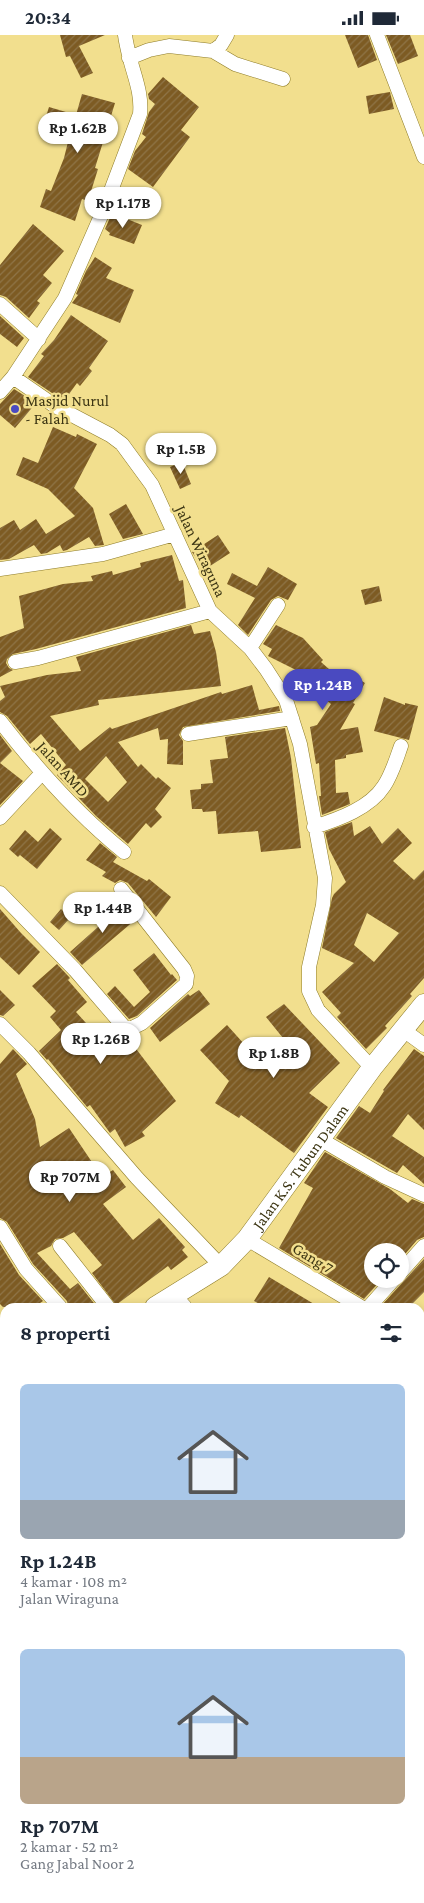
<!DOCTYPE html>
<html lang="id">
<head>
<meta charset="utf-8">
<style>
	body { margin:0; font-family:"Crimson Pro",serif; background:#f2f2f3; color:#1f2937; height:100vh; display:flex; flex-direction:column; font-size:19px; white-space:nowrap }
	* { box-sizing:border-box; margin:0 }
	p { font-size:16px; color:#747a83 }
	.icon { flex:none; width:28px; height:28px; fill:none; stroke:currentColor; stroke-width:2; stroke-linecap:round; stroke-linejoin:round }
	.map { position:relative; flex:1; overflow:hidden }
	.details { position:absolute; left:0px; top:1268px; width:425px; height:601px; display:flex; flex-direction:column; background:#fff; border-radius:15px 15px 0 0; box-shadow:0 2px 8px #0003 }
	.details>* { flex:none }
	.tools { position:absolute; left:364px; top:1208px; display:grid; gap:10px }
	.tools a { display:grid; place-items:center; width:45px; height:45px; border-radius:50%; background:#fff; box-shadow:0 2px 8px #0003; font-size:25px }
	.price { position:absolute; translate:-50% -42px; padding:0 11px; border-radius:18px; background:#fff; color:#222; font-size:16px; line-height:32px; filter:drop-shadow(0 1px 2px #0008) }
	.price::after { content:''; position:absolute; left:50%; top:30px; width:15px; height:11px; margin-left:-8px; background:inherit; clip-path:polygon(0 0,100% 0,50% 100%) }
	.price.selected { background:#4a4ac0; color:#fff }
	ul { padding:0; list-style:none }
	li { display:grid; align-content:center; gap:10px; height:265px; padding:0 20px }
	li span { display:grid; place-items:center; height:155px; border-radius:8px; color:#555 }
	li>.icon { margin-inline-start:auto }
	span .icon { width:90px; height:90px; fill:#fffc; stroke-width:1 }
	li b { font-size:21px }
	h2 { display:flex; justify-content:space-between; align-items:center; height:60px; padding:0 20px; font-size:21px }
	.status { display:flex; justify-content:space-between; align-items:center; height:35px; padding:0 25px; background:#fff; direction:ltr }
	.status svg { height:14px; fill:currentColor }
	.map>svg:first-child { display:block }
	.building { fill:url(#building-hatch); fill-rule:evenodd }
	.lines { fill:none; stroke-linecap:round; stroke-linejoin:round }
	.street-casing { stroke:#8e7c28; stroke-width:15 }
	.secondary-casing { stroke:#8e7c28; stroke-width:21 }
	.street { stroke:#fff; stroke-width:14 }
	.secondary { stroke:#fff; stroke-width:20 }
	.poi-dot { fill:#4a4ac0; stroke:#f2df8e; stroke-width:2 }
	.labels { text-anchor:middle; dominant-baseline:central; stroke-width:5; stroke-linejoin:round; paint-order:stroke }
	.poi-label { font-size:16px; fill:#3c3513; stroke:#f2df8e; text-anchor:start }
	.street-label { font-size:16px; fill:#3c3513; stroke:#f2df8e }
</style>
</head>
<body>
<div class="status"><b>20:34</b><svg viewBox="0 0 49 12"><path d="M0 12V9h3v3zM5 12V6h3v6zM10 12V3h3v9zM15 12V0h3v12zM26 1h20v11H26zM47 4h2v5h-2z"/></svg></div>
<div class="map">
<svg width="424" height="1868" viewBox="0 0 424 1868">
	<defs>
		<pattern id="building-hatch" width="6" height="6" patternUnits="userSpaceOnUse" patternTransform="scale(1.25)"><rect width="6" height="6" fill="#7d5b23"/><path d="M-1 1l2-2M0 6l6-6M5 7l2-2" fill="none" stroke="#8f7548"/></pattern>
	</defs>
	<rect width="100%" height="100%" fill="#f2df8e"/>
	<path class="building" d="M 60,0 L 105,0 L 79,11 L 93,38 L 81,43 L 70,21 L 66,22 Z
		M 345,0 L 368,0 L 377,25 L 358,33 Z
		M 386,0 L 410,0 L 418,21 L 398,29 Z
		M 163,42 L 199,72 L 181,95 L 190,102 L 153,152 L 128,134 L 135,116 L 146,102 L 142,99 L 149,77 L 155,69 L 149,64 L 148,59 Z
		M 390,57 L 394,74 L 369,79 L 366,61 Z
		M 82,59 L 115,68 L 95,133 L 98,134 L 88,166 L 82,164 L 75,186 L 40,172 L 46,154 L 51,156 L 64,123 L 70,99 L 43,91 L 49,72 L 76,80 Z
		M 112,178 L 142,190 L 134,209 L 109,200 L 110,198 L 105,194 Z
		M 33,189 L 64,216 L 43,240 L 52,248 L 37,266 L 40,268 L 29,283 L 6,262 L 0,260 L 0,230 Z
		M 95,222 L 112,233 L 106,243 L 134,255 L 120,288 L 72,268 L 78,260 L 76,259 L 86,236 Z
		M 71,280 L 108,306 L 89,333 L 92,336 L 80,351 L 77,348 L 64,366 L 28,342 L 44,321 L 41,319 L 54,305 Z
		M 0,281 L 24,303 L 17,312 L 0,299 Z
		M 14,354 L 36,368 L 15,393 L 0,380 L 0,369 Z
		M 53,392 L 76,402 L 77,399 L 97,409 L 74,453 L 93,473 L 104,510 L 95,511 L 89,502 L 67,515 L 63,516 L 60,510 L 47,518 L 41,519 L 34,510 L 9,524 L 0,525 L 0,493 L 14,485 L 20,495 L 36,484 L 46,499 L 75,481 L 48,454 L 16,440 L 23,422 L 38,428 Z
		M 182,427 L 191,449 L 180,454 L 170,432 Z
		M 126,469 L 143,499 L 123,504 L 109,479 Z
		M 218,500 L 230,518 L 204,535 L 192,517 Z
		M 172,520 L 179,546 L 183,545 L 186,573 L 36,614 L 13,619 L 7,624 L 6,628 L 9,633 L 13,635 L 0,642 L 0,602 L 24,593 L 19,561 L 63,549 L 93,546 L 91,541 L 112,536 L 113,540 L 141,532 L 140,528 Z
		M 268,532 L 297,549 L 288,565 L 278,561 L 271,565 L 248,600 L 238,590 L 255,563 L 227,549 L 232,538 L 257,551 Z
		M 379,551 L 382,566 L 365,570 L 361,555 Z
		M 191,590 L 194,599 L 210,596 L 216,617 L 221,651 L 98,665 L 99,670 L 50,681 L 80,716 L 110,692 L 112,694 L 221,657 L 222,659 L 252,650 L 259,675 L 279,671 L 280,676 L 183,692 L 179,700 L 183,706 L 183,730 L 167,729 L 168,704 L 160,705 L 158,693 L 118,707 L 138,732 L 141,729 L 156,744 L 158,742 L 171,753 L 155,774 L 162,782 L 151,793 L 146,788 L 128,809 L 96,781 L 57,740 L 66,730 L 41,699 L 30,709 L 7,681 L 0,677 L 0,666 L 5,662 L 0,651 L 47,640 L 81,636 L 76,622 ZM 106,721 L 127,747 L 108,767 L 85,744 Z
		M 276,590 L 303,603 L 323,625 L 321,627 L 347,650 L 353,641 L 365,648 L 353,668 L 355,669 L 340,695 L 358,692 L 363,717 L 346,720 L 346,723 L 335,725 L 336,758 L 348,757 L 350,769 L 322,780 L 319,761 L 321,761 L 319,728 L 316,729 L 310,692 L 317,690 L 331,669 L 306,648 L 307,646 L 296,635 L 268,621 L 272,614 L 263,609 Z
		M 384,662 L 405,670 L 405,668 L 418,671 L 409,705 L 374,696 Z
		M 285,693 L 291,723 L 301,813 L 261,817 L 258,796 L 218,799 L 216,776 L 203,777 L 202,774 L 192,774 L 190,755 L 201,754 L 201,749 L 213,748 L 210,725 L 228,723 L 225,702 Z
		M 0,700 L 12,716 L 0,728 L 23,746 L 0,770 Z
		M 352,787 L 354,801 L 370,791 L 382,809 L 398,793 L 412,808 L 393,826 L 414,845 L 424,835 L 424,943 L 410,959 L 412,961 L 385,991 L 387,993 L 366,1014 L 337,982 L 341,978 L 322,957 L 354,928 L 322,913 L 332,863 L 334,859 L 346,847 L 329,814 L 325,797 ZM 367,878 L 399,898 L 374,927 L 354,910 Z
		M 50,793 L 62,804 L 37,834 L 20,820 L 18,822 L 9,814 L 25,795 L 38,807 Z
		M 100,808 L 117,822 L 113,827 L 147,846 L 149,844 L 171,862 L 156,882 L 128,848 L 120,845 L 115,848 L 102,841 L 106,837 L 86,825 Z
		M 121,868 L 135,885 L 82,930 L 70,917 L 108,883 L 106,882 Z
		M 0,874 L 21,898 L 40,917 L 19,940 L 0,922 Z
		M 61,874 L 70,883 L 59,895 L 50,887 Z
		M 154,918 L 171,940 L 172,939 L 177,945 L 137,981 L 129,984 L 107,959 L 115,951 L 134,972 L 150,957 L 133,935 Z
		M 57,929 L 70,943 L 68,945 L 87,967 L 76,977 L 96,999 L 109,989 L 118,998 L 127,1002 L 176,1066 L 142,1097 L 145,1101 L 125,1112 L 115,1094 L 110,1098 L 90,1070 L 87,1072 L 48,1024 L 47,1025 L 39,1016 L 61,995 L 50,982 L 56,976 L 32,951 Z
		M 0,955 L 15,970 L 3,981 L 0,980 Z
		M 199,955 L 210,969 L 160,1007 L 150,993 L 188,959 L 190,961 Z
		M 284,969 L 340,1028 L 309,1058 L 328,1072 L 294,1118 L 241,1080 L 239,1083 L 215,1068 L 229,1046 L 200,1015 L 227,990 L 245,1010 L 248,1007 L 259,1019 L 261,1017 L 265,1021 L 283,1003 L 266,982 Z
		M 13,1014 L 27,1029 L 16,1039 L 35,1084 L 40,1112 L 69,1093 L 102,1142 L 113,1135 L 126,1152 L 103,1169 L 133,1205 L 159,1183 L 185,1212 L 182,1215 L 188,1222 L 171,1235 L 168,1231 L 116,1270 L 92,1238 L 102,1230 L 74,1197 L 63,1203 L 55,1204 L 51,1211 L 37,1218 L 70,1254 L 78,1248 L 97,1272 L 68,1272 L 67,1266 L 33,1229 L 7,1187 L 0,1183 L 0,1029 Z
		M 414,1014 L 424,1021 L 424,1095 L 408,1079 L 392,1101 L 424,1122 L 424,1149 L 403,1130 L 397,1138 L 336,1103 L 359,1071 L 370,1078 L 384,1056 L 383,1055 Z
		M 325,1117 L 390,1154 L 408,1168 L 412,1164 L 424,1169 L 424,1202 L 417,1205 L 400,1225 L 400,1216 L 372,1216 L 372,1244 L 382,1244 L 364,1264 L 279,1213 L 313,1153 L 304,1148 Z
		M 0,1209 L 19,1240 L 43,1266 L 34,1272 L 3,1272 L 0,1269 Z
		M 424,1224 L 424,1257 L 409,1272 L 380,1272 Z
		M 269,1242 L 319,1272 L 265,1272 L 254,1266 Z"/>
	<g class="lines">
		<g class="street-casing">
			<path id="street" d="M 125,0 C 126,8 128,16 130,24 C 135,43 142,59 140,79 L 104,174 L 65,263 L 13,342 L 55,371 L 110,400 L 122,409 L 152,450 L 210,576 L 250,613 L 266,634 L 286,665 L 300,709 L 325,843 L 323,870 L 309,932 L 309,956 L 318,975 L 372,1033
				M 377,0 L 424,122
				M 213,16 L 235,29 L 283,44
				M 129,23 L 149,15 L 169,11 L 213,16 L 221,10 L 227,0
				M 0,269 L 39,304
				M 0,357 L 13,342
				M 0,534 L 103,519 L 175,499
				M 250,613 L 278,570
				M 15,627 L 38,623 L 210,576
				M 0,686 C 37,734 77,779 124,817
				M 188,699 L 292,683
				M 0,783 L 42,738
				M 314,792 C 339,784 370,773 384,751 C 392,739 396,725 401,711
				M 0,858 L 75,935 L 124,992 L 130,994 L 142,988 L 186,949 L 187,941 L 184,934 L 121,854
				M 0,989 L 29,1018 L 137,1143 L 221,1231
				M 402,994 L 424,1010
				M 320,1104 L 385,1142 L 424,1160
				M 0,1192 L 26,1234 L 60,1272
				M 247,1204 L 361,1272
				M 60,1211 L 108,1272
				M 400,1238 L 424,1211
				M 175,1261 L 185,1272
				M 369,1272 L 394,1244
				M 420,1306 L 424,1309
				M 420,1405 L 424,1408
				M 0,1576 L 5,1570
				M 420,1594 L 424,1584
				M 0,1617 L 5,1621
				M 0,1736 L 5,1740
				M 0,1801 L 5,1796
				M 213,1868 L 218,1864"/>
		</g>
		<g class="secondary-casing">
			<g id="secondary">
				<path id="s1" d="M 155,1272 L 221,1231 L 247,1204 L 372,1033 L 424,969"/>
				<path d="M 0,1356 L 5,1354"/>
				<path d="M 0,1454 L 5,1457"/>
				<path d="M 420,1771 L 424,1774"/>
			</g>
		</g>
		<use href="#street" class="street"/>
		<use href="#secondary" class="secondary"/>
	</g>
	<circle class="poi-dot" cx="15" cy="374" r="5"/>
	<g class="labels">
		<g class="poi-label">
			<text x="25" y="365">Masjid Nurul<tspan x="25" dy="18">- Falah</tspan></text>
		</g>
		<g class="street-label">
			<text transform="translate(201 516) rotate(65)">Jalan Wiraguna</text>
			<text transform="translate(63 734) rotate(48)">Jalan AMD</text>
			<text stroke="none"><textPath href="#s1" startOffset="205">Jalan K.S. Tubun Dalam</textPath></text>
			<text transform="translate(313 1223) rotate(31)">Gang 7</text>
		</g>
	</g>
</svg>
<div class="tools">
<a><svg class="icon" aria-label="locate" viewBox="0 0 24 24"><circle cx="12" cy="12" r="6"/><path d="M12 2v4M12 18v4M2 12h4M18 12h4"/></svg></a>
</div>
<b class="price" style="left:78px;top:119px">Rp 1.62B</b>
<b class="price" style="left:123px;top:194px">Rp 1.17B</b>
<b class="price" style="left:181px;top:440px">Rp 1.5B</b>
<b class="price selected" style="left:323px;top:676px">Rp 1.24B</b>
<b class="price" style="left:103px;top:899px">Rp 1.44B</b>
<b class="price" style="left:101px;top:1030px">Rp 1.26B</b>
<b class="price" style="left:274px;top:1044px">Rp 1.8B</b>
<b class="price" style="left:70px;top:1168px">Rp 707M</b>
<section class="details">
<h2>8 properti<svg class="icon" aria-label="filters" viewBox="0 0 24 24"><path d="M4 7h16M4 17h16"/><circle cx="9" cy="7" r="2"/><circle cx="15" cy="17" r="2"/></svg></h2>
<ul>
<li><span style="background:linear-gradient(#a9c7e8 75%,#9aa5b1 0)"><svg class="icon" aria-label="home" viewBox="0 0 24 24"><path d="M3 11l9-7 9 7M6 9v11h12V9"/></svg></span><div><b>Rp 1.24B</b><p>4 kamar · 108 m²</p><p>Jalan Wiraguna</p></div></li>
<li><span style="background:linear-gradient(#a9c7e8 70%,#b9a48a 0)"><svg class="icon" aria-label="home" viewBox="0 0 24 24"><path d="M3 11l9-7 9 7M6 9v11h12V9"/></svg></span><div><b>Rp 707M</b><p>2 kamar · 52 m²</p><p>Gang Jabal Noor 2</p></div></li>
</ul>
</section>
</div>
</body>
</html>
